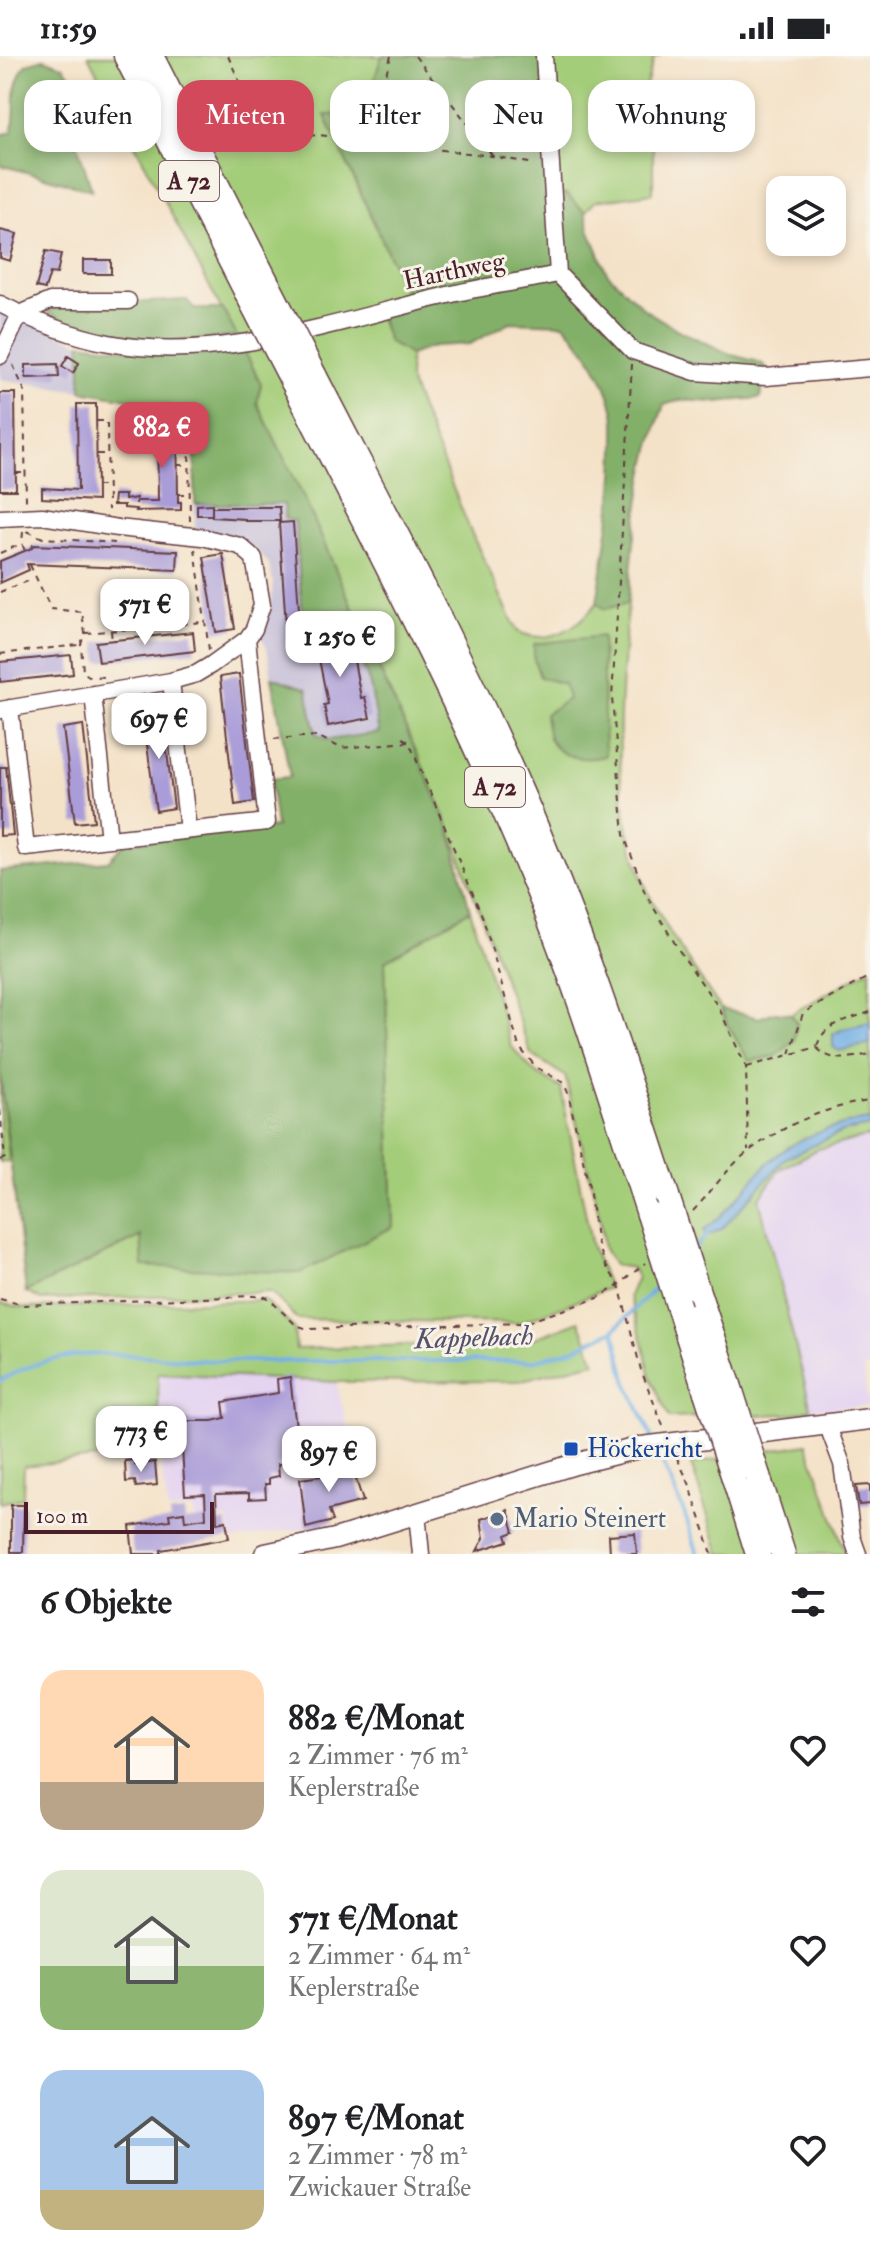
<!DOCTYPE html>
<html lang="de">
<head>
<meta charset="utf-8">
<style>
	body { margin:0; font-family:"IM FELL Double Pica",serif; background:#f6f6f6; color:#202124; height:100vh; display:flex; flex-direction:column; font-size:30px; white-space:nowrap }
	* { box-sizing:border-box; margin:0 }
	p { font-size:26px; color:#757577 }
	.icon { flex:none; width:44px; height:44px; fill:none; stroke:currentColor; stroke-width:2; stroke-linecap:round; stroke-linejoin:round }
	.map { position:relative; height:1498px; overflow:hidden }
	.sheet { display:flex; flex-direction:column; background:#fff; flex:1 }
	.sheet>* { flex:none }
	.banner { position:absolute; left:24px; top:24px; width:822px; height:72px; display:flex; gap:16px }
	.fabs { position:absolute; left:766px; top:120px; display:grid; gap:16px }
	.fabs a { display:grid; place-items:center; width:80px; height:80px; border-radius:16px; background:#fff; box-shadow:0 4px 12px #0003; font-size:40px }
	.scale { position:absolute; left:24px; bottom:20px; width:190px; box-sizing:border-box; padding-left:8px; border:4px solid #4a1f2b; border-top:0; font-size:22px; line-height:28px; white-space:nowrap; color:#4a1f2b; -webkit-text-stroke:6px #f7f3e8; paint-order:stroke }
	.price { position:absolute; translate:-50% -68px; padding:0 18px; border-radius:16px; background:#fff; color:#222; font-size:26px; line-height:52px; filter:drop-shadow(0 2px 4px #0008) }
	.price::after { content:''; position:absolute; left:50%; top:48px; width:24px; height:18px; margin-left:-12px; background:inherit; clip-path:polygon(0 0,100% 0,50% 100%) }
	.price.current { background:#d1495b; color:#fff }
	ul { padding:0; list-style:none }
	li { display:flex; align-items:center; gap:24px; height:200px; padding:0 40px }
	li span { display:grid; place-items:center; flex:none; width:224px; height:160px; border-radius:24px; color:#555 }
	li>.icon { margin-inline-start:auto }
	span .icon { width:96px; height:96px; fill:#fffc; stroke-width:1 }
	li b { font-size:34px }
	h2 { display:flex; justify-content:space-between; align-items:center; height:96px; padding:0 40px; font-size:34px }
	.tag { padding:0 28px; border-radius:24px; background:#fff; box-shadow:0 4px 12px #0003; font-size:28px; line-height:72px }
	.tag.current { background:#d1495b; color:#fff }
	.status { display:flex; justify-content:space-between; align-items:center; height:56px; padding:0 40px; background:#fff; direction:ltr }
	.status svg { height:22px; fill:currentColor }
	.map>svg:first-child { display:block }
	.built { fill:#e4d3f1 }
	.industrial { fill:#c6c0d9 }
	.green { fill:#a4cd79; stroke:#777652; stroke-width:2 }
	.forest { fill:#83b069; stroke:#66684a; stroke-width:2 }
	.water { fill:#72afe4; stroke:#5e6788; stroke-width:2 }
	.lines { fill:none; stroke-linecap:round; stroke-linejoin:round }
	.stream { stroke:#72afe4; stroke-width:4 }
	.building { fill:#aa9cd8 }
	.minor-casing { stroke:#643c43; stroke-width:19 }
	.major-casing { stroke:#643c43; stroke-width:23 }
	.highway-casing { stroke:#643c43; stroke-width:27 }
	.path { stroke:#643c43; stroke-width:2; stroke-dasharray:6 6; stroke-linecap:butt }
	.minor { stroke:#fff; stroke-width:16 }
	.major { stroke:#fff; stroke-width:20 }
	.highway { stroke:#fff; stroke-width:24 }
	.highway-bridge-casing { stroke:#643c43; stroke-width:27; stroke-linecap:butt }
	.highway-bridge { stroke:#fff; stroke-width:24 }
	.transit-dot { fill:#1a4fb4; stroke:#f7f3e8; stroke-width:3 }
	.service-dot { fill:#5c6f8a; stroke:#f7f3e8; stroke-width:3 }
	.labels { text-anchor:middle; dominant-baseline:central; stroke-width:6; stroke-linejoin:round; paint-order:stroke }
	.shield { fill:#f7f3e8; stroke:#7e5f64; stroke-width:2 }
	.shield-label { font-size:24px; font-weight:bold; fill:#4a1f2b }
	.street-label { font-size:26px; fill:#4a1f2b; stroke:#f7f3e8 }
	.transit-label { font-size:26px; fill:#164399; stroke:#f7f3e8; text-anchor:start }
	.service-label { font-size:26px; fill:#4e5e75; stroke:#f7f3e8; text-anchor:start }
	.water-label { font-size:28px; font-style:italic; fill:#58516c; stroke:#f7f3e8 }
</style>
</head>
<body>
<div class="status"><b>11:59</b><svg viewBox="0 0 49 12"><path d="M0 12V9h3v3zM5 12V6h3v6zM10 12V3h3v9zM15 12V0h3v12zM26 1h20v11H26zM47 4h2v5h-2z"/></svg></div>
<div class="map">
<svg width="870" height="1498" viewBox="0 0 870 1498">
	<rect width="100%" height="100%" fill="#f7f3e8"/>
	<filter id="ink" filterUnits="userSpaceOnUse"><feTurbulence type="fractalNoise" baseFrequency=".0125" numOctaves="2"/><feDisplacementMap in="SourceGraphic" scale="16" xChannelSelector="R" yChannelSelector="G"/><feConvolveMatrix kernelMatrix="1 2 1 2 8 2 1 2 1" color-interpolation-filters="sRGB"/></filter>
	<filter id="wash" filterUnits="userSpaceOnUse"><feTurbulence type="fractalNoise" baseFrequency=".006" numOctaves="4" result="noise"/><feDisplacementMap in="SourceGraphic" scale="32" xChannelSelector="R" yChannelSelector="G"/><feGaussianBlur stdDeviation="1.8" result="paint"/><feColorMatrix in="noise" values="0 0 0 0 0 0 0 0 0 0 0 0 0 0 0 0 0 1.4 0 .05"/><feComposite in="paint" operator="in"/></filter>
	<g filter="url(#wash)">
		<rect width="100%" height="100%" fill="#f4e2c8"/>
		<path class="built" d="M 864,1080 L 870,1080 L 870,1311 L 863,1312 L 868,1350 L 811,1353 L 759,1143 L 778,1114 L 818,1093 Z
			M 157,1317 L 336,1326 L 351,1383 L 312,1392 L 298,1416 L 305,1472 L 231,1484 L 228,1462 L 196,1467 L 193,1453 L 168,1455 L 159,1395 Z"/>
		<path class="industrial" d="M 0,254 L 81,287 L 81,335 L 0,323 Z
			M 284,447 L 295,465 L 304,575 L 349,571 L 370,628 L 379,677 L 328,684 L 315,678 L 307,634 L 272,621 L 267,593 L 259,575 L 270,557 L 273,525 L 269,508 L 255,493 L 226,478 L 195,475 L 195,448 Z"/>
		<path class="green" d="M 88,0 L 382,0 L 363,58 L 325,60 L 407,238 L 375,247 L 388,285 L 410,299 L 409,323 L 470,474 L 517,575 C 548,591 578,572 597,547 L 605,553 L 628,547 C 620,643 607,748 649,838 C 668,878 696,916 721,953 L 727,968 L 797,968 L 791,958 L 870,913 L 870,1080 L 818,1093 L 779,1114 L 759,1143 L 811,1353 L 790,1358 L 669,1362 L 651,1321 L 643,1286 L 629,1240 L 637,1221 L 632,1212 L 614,1209 L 604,1193 L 600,1162 L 565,1020 L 531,998 L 449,770 L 304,442 L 257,347 L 261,328 Z
			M 542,0 L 660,0 L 654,2 L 646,30 L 653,81 L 653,137 L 595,145 L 585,156 L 566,138 L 550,141 Z
			M 470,854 L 511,990 L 533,1015 L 561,1032 L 592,1191 L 609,1232 L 519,1267 L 297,1263 L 271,1236 L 41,1244 L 26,1236 L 142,1180 L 143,1209 L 393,1171 L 385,905 Z
			M 0,1017 L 9,1105 L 0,1106 Z
			M 264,1244 L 294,1272 L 296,1293 L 527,1285 L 579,1265 L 595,1306 L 518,1325 L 336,1326 L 158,1317 L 159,1395 L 24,1410 L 23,1442 L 0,1447 L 0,1247 L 25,1252 Z
			M 807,1388 L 846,1498 L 720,1498 L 691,1408 Z"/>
		<path class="forest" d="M 382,0 L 542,0 L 551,141 L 566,138 L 585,156 L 589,173 L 607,217 L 644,253 L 678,274 L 732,299 L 761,307 L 768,314 L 760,342 L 716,346 L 680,344 L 664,349 C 640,411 634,481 628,547 L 605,553 L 597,547 C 605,493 616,438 615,382 C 615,372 616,361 613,352 C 604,318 587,294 564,268 L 510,266 L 470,288 L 434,290 L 410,299 L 388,285 L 375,246 L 406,237 L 325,59 L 363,58 Z
			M 44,3 L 63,10 L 74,25 L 76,53 L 68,60 L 92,134 L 0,109 L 0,79 L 12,76 C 19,48 8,34 26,8 Z
			M 187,244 L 194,253 L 223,253 L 237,280 C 188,287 127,291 80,272 C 68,268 57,261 45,255 L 65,250 Z
			M 81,287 C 135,294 190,305 244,294 L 261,328 L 257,347 L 304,442 L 449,770 L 470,854 L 385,905 L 393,1171 L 300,1217 L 143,1210 L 141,1180 L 26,1236 L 0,1017 L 0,815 L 108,805 L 125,787 L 276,771 L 270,723 L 290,721 L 272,621 L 307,633 L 316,678 L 328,684 L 379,677 L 370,628 L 349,572 L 304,576 L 295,465 L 285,463 L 284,448 L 195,448 L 195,374 L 191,354 L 81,335 Z
			M 602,580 L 605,700 C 588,705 560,703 550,684 C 547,677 546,666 545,658 L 568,643 L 564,628 L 540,621 L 534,604 L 534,588 Z
			M 721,953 L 759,962 L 775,956 L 791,958 L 797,968 L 794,985 L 776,1000 L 749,1005 L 727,968 Z"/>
		<path class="water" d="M 870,967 L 870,988 L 839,995 L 833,991 L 833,978 L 843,973 Z
			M 870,1064 L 870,1070 L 842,1076 L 786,1102 L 722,1173 L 706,1181 L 704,1174 C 729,1156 747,1129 768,1107 C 793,1082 836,1068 870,1064 Z"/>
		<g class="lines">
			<path class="stream" d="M 693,1194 L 709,1177
				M 614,1274 L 626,1324 L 653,1384
				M 0,1325 C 75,1280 147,1305 227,1305 C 329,1305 431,1305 533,1305 L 574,1293 L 614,1274 L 661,1226
				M 658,1396 L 684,1456 L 698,1498"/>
		</g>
		<g id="blocks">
			<path class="building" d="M 0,174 L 17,178 L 10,205 L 0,202 Z
				M 46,195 L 61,198 L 57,218 L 50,217 L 45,233 L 36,231 Z
				M 83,204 L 111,204 L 111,218 L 83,218 Z
				M 68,300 L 79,307 L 73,317 L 62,310 Z
				M 58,308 L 59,321 L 26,322 L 26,309 Z
				M 0,337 L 15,337 L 16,434 L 0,434 Z
				M 77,348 L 96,348 L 97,445 L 42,442 L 42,432 L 78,434 Z
				M 157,358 L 177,358 L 178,446 L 181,446 L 181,454 L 135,455 L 136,453 L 124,452 L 124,449 L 113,449 L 114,439 L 125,439 L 125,444 L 136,442 L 136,448 L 136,445 L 158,445 Z
				M 212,448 L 212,459 L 197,459 L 197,449 Z
				M 212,451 L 279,451 L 280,465 L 245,465 L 245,463 L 212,461 Z
				M 293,466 L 301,584 L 287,585 L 279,467 Z
				M 33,489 L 178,495 L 177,514 L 27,508 L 29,514 L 0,527 L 0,505 L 32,492 Z
				M 223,498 L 235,573 L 216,576 L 204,501 Z
				M 348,573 L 361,642 L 365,641 L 370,662 L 328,670 L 324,649 L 328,648 L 317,593 L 314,593 L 312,581 Z
				M 193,576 L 195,595 L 99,606 L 96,586 Z
				M 71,599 L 73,618 L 0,626 L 0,606 Z
				M 239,618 L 254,746 L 235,749 L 220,621 Z
				M 162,656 L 174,752 L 156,755 L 143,659 Z
				M 83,669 L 94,765 L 75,767 L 63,672 Z
				M 0,711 L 6,711 L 13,779 L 0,780 Z
				M 290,1321 L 300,1405 L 278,1408 L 279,1420 L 269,1422 L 269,1428 L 265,1428 L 266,1442 L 249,1443 L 249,1437 L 216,1438 L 217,1467 L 226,1465 L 229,1482 L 161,1494 L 161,1498 L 133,1498 L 130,1470 L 170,1464 L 169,1458 L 184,1456 L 185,1465 L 206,1462 L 205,1438 L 185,1439 L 182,1393 L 166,1394 L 165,1365 L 212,1365 L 225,1362 L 223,1346 L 278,1337 L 277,1323 Z
				M 135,1404 L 135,1409 L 155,1406 L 157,1429 L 136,1431 L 135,1425 L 126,1426 L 125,1405 Z
				M 350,1405 L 363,1445 L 329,1454 L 333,1465 L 306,1472 L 300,1423 L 329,1419 L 327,1411 Z
				M 870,1429 L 870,1448 L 859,1449 L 856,1430 Z
				M 11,1449 L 24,1449 L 23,1496 L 11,1496 Z
				M 508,1454 L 514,1476 L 506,1479 L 508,1485 L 477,1495 L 484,1482 L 481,1463 Z
				M 635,1477 L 637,1498 L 610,1498 L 609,1479 Z"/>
		</g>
	</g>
	<g filter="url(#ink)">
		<use href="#blocks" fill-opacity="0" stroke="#643c43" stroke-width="2"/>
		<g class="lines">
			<g class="minor-casing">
				<path id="minor" d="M 544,0 L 558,218
					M 558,218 L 633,295 L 695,316 L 766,321 L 870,312
					M 0,248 C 34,265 72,280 109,287 C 217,308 340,265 444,240 C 482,230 521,226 558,218
					M 0,300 L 20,258 L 50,245 L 128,245
					M 0,462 L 42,460 L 118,472 L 202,481 L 240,490 L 254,502 L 262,549 L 254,573 L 247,583 L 211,609 L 196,618 L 171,625 L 0,654
					M 171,625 L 188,774
					M 93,638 L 109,783
					M 10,652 L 26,792 L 267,766 L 247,583
					M 827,1368 L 842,1408 L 852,1481 L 858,1498
					M 417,1457 L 421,1498"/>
			</g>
			<g class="major-casing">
				<path id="major" d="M 265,1498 L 335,1483 L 575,1408 L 642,1391 L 870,1363"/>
			</g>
			<g class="highway-casing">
				<path id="highway" d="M 126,0 L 247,237
					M 151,0 L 269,231
					M 314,319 C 385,457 459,594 521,736 C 579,868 623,1004 667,1140
					M 292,324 C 376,488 462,650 532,820 C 578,930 612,1045 649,1158
					M 697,1233 L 729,1329
					M 679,1252 L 706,1336
					M 758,1420 L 783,1498
					M 734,1422 L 758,1498"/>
			</g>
			<path class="path" d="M 228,0 L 262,77 L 281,82 L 318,79 L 492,100 L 534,108
				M 391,0 L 375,58 L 393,88
				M 415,0 L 492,99
				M 632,308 L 612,642 L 624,779 L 645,837 L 680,896 L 719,952 L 746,1011 L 748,1094
				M 13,309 L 24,333 L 26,445
				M 97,365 L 107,365 L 108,454
				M 177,375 L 189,375 L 190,467
				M 97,398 L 106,398
				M 177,409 L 188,409
				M 16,417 L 24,417
				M 97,430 L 106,430
				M 178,438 L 189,438
				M 27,475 L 43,482 L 115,487
				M 23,476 L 22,487 L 26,498
				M 195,493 L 209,594
				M 0,497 L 21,488
				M 30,509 L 51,553 L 82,556 L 85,577 L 81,588 L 83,616 L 89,620 L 103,621
				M 0,536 L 33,523
				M 111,575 L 112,585
				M 86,577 L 203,566
				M 0,598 L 78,589
				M 403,682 L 409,686 L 483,862 L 519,991 L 536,1011 L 564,1027 L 568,1037 L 589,1131 L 596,1183 L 606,1210 L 619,1229 L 641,1314 L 663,1370
				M 274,683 L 317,680 L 341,692 L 408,686
				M 817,990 C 825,965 849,964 870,956
				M 817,992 C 833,1008 849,1002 870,998
				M 790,998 L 803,957 L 870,920
				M 747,1011 L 817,991
				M 0,1054 L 5,1102 L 0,1104
				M 693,1155 C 711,1136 728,1111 749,1095 C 784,1069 827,1050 870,1045
				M 0,1243 L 24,1249 L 254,1240 L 267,1241 L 296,1269 L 308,1273 L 524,1267 L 598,1242 L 619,1229 L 645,1207
				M 677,1402 L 689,1427 L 712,1498"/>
			<use href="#minor" class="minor"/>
			<use href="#major" class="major"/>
			<use href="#highway" class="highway"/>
			<g class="highway-bridge-casing">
				<path id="highway-bridge" d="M 269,231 L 314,319
					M 247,237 L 292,324
					M 667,1140 L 697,1233
					M 649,1158 L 679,1252
					M 729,1329 L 758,1420
					M 706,1336 L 734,1422"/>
			</g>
			<use href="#highway-bridge" class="highway-bridge"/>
		</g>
	</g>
	<rect class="transit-dot" x="563" y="1385" width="16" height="16" rx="4"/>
	<circle class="service-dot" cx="497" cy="1463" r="8"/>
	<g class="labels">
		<g class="shield">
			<rect x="159" y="105" width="60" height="40" rx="6"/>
			<rect x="465" y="711" width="60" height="40" rx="6"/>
		</g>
		<g class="shield-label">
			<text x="189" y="125">A 72</text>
			<text x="495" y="731">A 72</text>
		</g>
		<g class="street-label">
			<text transform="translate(454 215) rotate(-12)">Harthweg</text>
		</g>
		<g class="transit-label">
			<text x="587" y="1393">Höckericht</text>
		</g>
		<g class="service-label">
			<text x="513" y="1463">Mario Steinert</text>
		</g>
		<g class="water-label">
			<text transform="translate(474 1282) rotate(-2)">Kappelbach</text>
		</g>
	</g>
</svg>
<div class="fabs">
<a><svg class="icon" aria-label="layers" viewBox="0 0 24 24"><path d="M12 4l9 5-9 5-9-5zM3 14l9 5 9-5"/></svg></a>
</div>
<div class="scale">100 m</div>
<b class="price current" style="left:162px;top:414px">882 €</b>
<b class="price" style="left:145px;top:591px">571 €</b>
<b class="price" style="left:340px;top:623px">1 250 €</b>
<b class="price" style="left:159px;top:705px">697 €</b>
<b class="price" style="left:141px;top:1418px">773 €</b>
<b class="price" style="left:329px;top:1438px">897 €</b>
<div class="banner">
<a class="tag">Kaufen</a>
<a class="tag current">Mieten</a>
<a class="tag">Filter</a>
<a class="tag">Neu</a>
<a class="tag">Wohnung</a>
</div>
</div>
<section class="sheet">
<h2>6 Objekte<svg class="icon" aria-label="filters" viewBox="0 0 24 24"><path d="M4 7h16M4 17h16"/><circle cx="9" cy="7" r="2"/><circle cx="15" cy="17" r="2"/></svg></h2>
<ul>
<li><span style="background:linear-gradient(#ffd9b3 70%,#b9a48a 0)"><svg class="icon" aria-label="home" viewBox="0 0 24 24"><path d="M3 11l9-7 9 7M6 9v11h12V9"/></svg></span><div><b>882 €/Monat</b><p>2 Zimmer · 76 m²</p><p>Keplerstraße</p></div><svg class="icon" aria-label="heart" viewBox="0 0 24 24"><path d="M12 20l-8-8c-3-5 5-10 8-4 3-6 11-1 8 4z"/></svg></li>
<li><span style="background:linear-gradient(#dfe7d0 60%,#8fb573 0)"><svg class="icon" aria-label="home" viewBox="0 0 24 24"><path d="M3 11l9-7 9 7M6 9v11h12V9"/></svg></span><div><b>571 €/Monat</b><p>2 Zimmer · 64 m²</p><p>Keplerstraße</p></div><svg class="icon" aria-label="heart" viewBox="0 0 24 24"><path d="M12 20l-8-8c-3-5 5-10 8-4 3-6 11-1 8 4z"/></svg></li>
<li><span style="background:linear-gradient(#a9c7e8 75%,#c2b280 0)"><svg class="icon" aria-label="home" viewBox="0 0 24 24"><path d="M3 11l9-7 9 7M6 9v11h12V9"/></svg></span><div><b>897 €/Monat</b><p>2 Zimmer · 78 m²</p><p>Zwickauer Straße</p></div><svg class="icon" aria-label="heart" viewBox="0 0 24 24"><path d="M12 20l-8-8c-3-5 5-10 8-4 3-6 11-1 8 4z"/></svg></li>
</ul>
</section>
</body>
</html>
